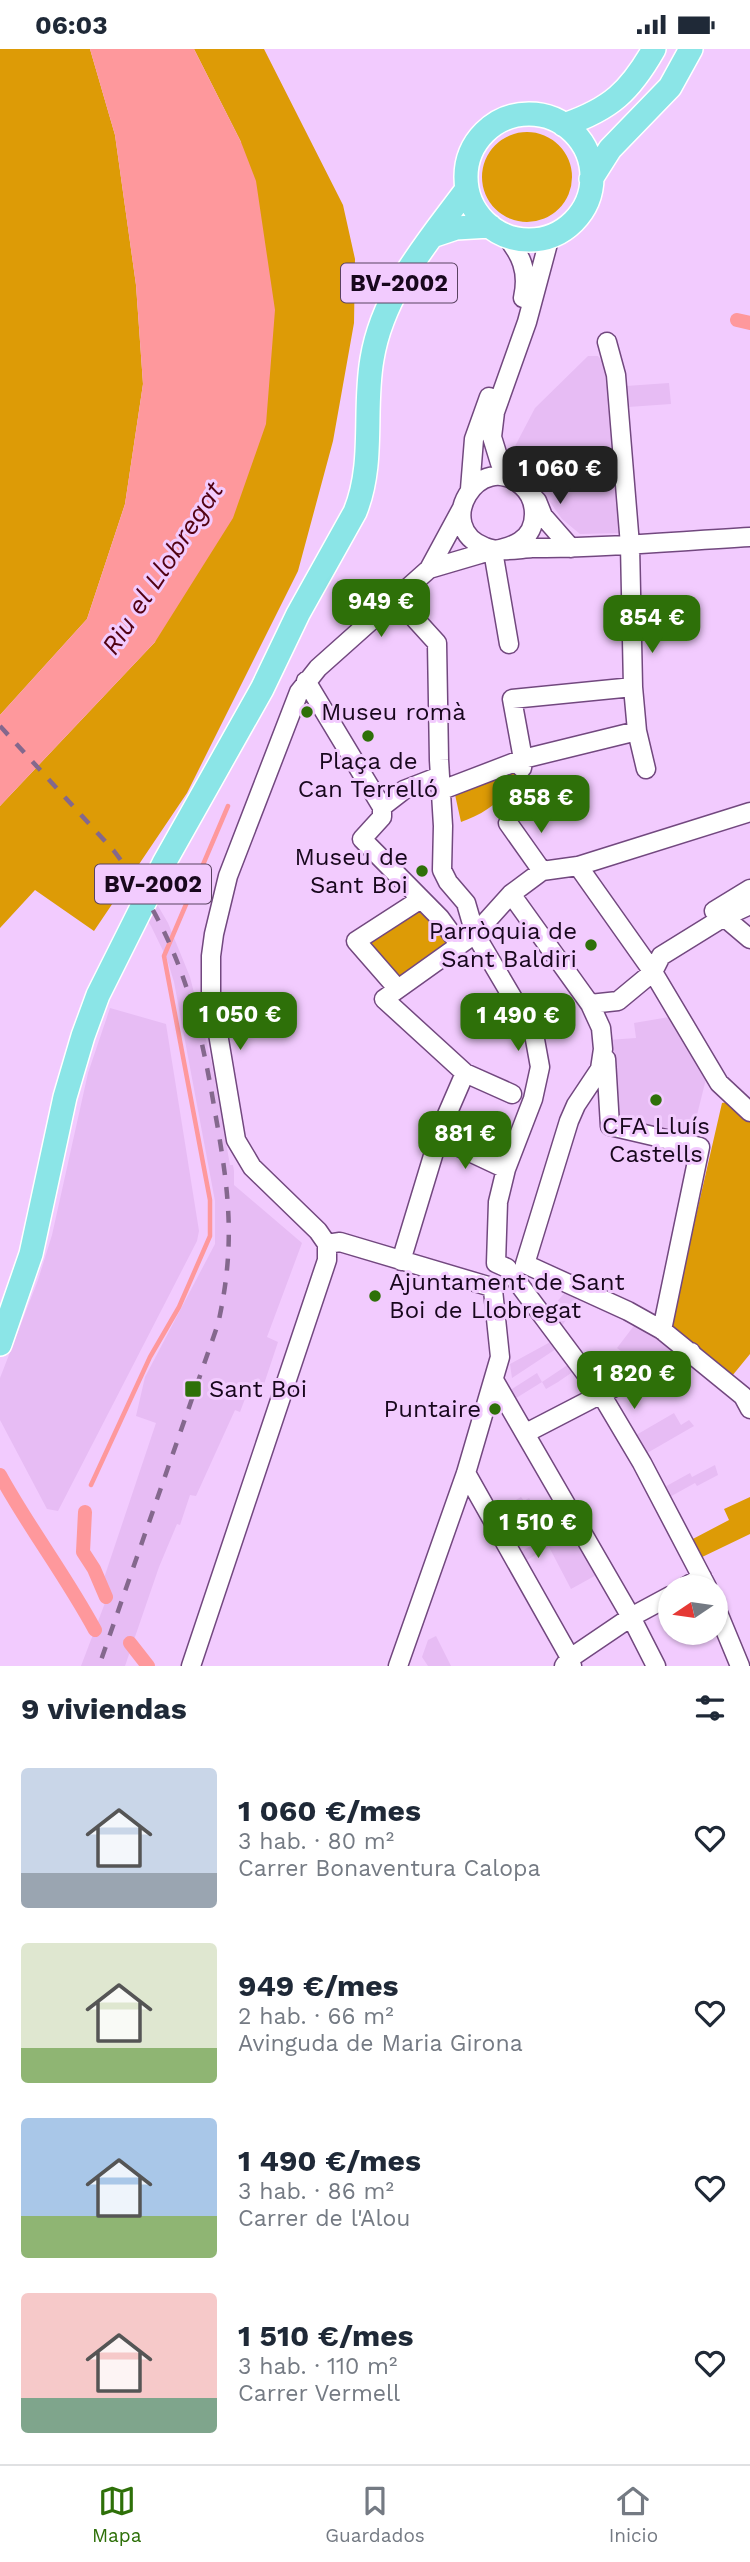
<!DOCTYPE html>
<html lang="es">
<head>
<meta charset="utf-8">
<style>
	body { margin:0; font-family:"Work Sans",sans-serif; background:#f2f2f3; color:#1f2937; height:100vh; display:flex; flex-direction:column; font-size:26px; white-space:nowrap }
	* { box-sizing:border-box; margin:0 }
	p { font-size:23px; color:#747a83 }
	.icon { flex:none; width:38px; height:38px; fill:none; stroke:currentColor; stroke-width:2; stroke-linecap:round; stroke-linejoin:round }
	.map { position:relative; height:1617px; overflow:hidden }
	.side { display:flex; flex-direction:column; background:#fff; flex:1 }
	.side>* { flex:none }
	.needle { width:46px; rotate:257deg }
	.tools { position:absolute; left:658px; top:1526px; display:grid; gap:14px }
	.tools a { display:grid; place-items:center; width:70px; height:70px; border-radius:50%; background:#fff; box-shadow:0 2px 5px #0004; font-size:35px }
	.price { position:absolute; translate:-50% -60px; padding:0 16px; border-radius:14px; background:#2e7009; color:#fff; font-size:23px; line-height:46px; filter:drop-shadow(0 2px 4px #0008) }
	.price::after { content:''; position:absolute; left:50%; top:42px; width:21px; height:16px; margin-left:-10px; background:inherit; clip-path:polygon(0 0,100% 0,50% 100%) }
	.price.selected { background:#222; color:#fff }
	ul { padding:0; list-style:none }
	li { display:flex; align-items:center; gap:21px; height:175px; padding:0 21px }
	li span { display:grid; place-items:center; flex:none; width:196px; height:140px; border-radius:7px; color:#555 }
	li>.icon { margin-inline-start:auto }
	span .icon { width:84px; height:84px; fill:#fffc; stroke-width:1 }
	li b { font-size:30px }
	h2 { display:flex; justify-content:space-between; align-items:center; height:84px; padding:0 21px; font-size:30px }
	.status { display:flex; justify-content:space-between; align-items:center; height:49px; padding:0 35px; background:#fff; direction:ltr }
	.status svg { height:19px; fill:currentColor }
	.tab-bar { display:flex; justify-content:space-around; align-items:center; height:98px; border-top:2px solid #e0e1e3; background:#fff; font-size:19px; color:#747a83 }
	.tab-bar a { display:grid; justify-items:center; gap:4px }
	.tab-bar .selected { color:#2e7009 }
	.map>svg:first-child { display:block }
	.built { fill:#e7bcf4 }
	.green { fill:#dd9b06 }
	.water { fill:#fe989c }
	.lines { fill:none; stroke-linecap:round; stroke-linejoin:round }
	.stream { stroke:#fe989c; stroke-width:4.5 }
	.canal { stroke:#fe989c; stroke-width:14 }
	.minor-casing { stroke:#72487f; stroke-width:21 }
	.major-casing { stroke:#fff; stroke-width:26 }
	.minor { stroke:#fff; stroke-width:18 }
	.major { stroke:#8be5e7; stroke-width:23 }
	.rail { stroke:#84688d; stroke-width:4.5; stroke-dasharray:12 12; stroke-linecap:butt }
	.poi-dot { fill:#2e7009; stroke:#f2cbfe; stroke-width:2.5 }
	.labels { text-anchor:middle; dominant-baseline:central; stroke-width:6; stroke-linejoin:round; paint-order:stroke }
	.shield { fill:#f2cbfe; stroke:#594260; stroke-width:2 }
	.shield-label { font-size:23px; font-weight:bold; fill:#18071d }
	.poi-label { font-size:24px; fill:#18071d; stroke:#f2cbfe; text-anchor:start }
	.water-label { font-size:26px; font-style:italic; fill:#520213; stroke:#f2cbfe }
</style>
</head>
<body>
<div class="status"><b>06:03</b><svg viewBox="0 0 49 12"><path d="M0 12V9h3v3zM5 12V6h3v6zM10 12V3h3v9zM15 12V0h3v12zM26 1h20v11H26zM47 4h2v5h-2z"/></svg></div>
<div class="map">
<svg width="750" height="1617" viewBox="0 0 750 1617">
	<rect width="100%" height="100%" fill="#f2cbfe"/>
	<path class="built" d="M 588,307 L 598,307 L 607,319 L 625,484 L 580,485 L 562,470 L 513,401 L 535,359 Z
		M 669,334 L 671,355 L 628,358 L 626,337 Z
		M 100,777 L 140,827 L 154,850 L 168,874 L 190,928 L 212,1015 L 230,1116 L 233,1116 L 234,1122 L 234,1136 L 302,1194 L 267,1288 L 278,1293 L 264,1335 L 252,1331 L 240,1363 L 235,1361 L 196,1447 L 190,1446 L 180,1476 L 177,1475 L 159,1518 L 125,1617 L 81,1617 L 108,1546 L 101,1538 L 156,1374 L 136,1367 L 145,1328 L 215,1195 L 215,1152 L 174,933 L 167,910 L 151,877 L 122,832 Z
		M 110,959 L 166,975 L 199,1182 L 197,1192 L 58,1462 L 47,1460 L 0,1371 L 0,1329 L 38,1231 L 52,1186 L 88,1024 Z
		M 675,967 L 708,1022 L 691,1090 L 613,1073 L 608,991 L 636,989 L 634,974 Z
		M 568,1240 L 582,1246 L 560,1280 L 548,1263 Z
		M 636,1274 L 682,1303 L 644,1320 L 617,1299 Z
		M 554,1291 L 559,1298 L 512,1329 L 510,1315 Z
		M 572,1313 L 577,1320 L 558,1333 L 546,1340 L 542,1333 L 513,1351 L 512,1340 L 537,1324 L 542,1333 Z
		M 674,1364 L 681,1376 L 689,1371 L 694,1377 L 642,1407 L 631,1389 Z
		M 715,1416 L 718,1426 L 697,1437 L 695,1434 L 666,1450 L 661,1440 L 690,1424 L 692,1428 Z
		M 521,1448 L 524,1452 L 529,1449 L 535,1459 L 502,1478 L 494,1464 Z
		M 576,1481 L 600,1524 L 571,1540 L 549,1498 L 522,1514 L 517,1505 L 544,1489 L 548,1496 Z
		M 436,1587 L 451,1617 L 428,1617 L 422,1608 L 428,1591 Z"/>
	<path class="green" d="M 0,0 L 90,0 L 115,86 L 136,236 L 143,335 L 125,455 L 87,570 L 0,666 Z
		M 194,0 L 264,0 L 343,156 L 355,210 L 354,274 L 333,392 L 298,522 L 187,744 L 94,882 L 35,841 L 0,879 L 0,757 L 155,593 L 241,93 Z
		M482 128a45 45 0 1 1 90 0a45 45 0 1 1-90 0Z
		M 517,717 L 522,727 C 506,748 486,765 461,773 L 454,741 Z
		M 421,855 L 453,892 L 397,931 L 361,891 Z
		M 732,1052 L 750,1070 L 750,1305 L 732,1327 L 670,1280 L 722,1054 Z
		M 750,1448 L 750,1485 L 698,1510 L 689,1492 L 729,1471 L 724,1460 Z"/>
	<path class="water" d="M 90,0 L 194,0 L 241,93 L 256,132 L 275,261 L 266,375 L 233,469 L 155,593 L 0,757 L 0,666 L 87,570 L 125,455 L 143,335 L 136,236 L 115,86 Z"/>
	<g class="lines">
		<path class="stream" d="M 91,1436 L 150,1308 L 179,1258 L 210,1187 L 210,1151 L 164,907 L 228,757"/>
		<path class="canal" d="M 737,271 L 750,274
			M 0,1426 C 29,1479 66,1527 95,1581
			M 85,1463 L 83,1503 L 94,1520 L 106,1548
			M 130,1594 L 148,1617"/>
		<g class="minor-casing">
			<path id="minor" d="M 504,185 C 521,205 529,222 523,249
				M 550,187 L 527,273 L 495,363 L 492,388 L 500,414 L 537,452 L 543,467 L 571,499
				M 607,293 L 616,326 L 630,496 L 633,638 L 637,682 L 646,720
				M 470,440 L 474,390 L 489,348
				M 493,502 L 509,595
				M 429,520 C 446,515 463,510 480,505 C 503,499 534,497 534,465 C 534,454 530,444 522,437 C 479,399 432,478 485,498 C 499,504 517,500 532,499 C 605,499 677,492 750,488
				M 397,550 L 437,594 L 439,711 L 443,777 L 442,821 L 448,833 L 466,854 L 475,885 L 534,985 L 540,1018 L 533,1050 L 506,1120 L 498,1153 L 496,1214 L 507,1219 L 601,1345 L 642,1414 L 707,1538
				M 306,632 L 382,758 L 382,768 L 362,790 L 440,869 L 459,895
				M 522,719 L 523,710 L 512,650 L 633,638
				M 442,741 L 523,710 L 637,682
				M 382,758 L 404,741 L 440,727
				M 508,774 L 542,822
				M 578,817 L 653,923 L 719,1034 L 750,1063
				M 511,845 L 590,955 L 601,979 L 603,1000 L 600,1020 L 576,1056 L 569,1072 L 525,1215
				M 714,862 L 750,840
				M 724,868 L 750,890
				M 397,939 L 356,892 L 421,850
				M 590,955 L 618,952 L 653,923 L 661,907 L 724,868 L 750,856
				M 549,975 L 564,963
				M 606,1010 L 610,1077 L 700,1098 L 662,1281
				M 512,1045 L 465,1024 L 384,950 L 475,885 L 511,845 L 542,822 L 578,817 L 750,763
				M 440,1089 L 506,1120
				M 327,1195 L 340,1193 L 488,1237 L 493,1241 L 500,1308 L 466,1424 L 398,1617
				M 401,1212 L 442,1077 L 465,1024
				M 525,1215 L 628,1262 L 662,1281 L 743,1347 L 750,1360
				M 494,1331 L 631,1568 L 656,1617
				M 526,1384 L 613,1339 L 691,1303
				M 466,1424 L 568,1605 L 572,1617
				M 685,1538 L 702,1528
				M 716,1559 L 740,1617
				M 191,1617 L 327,1211 L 327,1195 L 318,1182 L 252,1118 L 236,1091 L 211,943 L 211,907 L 214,885 L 228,827 L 299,643 L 318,619 L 429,520 L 462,459
				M 564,1617 L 569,1610 L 631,1568 L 670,1547"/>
		</g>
		<g class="major-casing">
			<path id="major" d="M466 128a63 63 0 1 1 126 0a63 63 0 1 1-126 0Z
				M 564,76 C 611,60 630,42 654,0
				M 591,130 L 610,100 L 670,38 L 691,0
				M 432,187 L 456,179 L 490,177
				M 0,1295 L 31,1205 L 65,1048 L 83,987 L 98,946 L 164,814 L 262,640 L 298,565 L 355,463 C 375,414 363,361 372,310 C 383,243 428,193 467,140"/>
		</g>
		<use href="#minor" class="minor"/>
		<use href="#major" class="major"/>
		<path class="rail" d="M 0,677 L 114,802 C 178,886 198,961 215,1063 C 229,1142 236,1195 218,1275 L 99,1617"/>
	</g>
	<g class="poi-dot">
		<circle cx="307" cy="663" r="7"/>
		<circle cx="368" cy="687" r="7"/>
		<circle cx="422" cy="822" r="7"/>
		<circle cx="591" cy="896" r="7"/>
		<circle cx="656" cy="1051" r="7"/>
		<circle cx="375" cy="1247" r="7"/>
		<rect x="184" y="1331" width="18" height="18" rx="3.5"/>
		<circle cx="495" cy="1360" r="7"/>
	</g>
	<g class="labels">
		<g class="shield">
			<rect x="341" y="214.5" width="116" height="39" rx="5"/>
			<rect x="95" y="815.5" width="116" height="39" rx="5"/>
		</g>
		<g class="shield-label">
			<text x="399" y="234">BV-2002</text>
			<text x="153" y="835">BV-2002</text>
		</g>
		<g class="poi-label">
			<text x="321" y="663">Museu romà</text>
			<text x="368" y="712" text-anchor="middle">Plaça de<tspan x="368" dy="28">Can Terrelló</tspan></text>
			<text x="408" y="808" text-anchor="end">Museu de<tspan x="408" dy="28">Sant Boi</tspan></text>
			<text x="577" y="882" text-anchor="end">Parròquia de<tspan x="577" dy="28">Sant Baldiri</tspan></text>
			<text x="656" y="1077" text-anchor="middle">CFA Lluís<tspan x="656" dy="28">Castells</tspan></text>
			<text x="389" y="1233">Ajuntament de Sant<tspan x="389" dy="28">Boi de Llobregat</tspan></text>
			<text x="209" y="1340">Sant Boi</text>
			<text x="481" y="1360" text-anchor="end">Puntaire</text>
		</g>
		<g class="water-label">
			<text transform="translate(162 519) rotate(-57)">Riu el Llobregat</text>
		</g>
	</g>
</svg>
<div class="tools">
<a><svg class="needle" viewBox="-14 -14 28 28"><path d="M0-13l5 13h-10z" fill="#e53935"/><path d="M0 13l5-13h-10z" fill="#747a83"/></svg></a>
</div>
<b class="price selected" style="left:560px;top:457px">1 060 €</b>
<b class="price" style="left:381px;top:590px">949 €</b>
<b class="price" style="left:652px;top:606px">854 €</b>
<b class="price" style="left:541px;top:786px">858 €</b>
<b class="price" style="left:240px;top:1003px">1 050 €</b>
<b class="price" style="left:518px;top:1004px">1 490 €</b>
<b class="price" style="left:465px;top:1122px">881 €</b>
<b class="price" style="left:634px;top:1362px">1 820 €</b>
<b class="price" style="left:538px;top:1511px">1 510 €</b>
</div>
<section class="side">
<h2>9 viviendas<svg class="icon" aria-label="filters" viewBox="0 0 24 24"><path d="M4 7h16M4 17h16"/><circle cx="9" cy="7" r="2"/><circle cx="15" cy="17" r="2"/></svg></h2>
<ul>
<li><span style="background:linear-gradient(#c9d6e8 75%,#9aa5b1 0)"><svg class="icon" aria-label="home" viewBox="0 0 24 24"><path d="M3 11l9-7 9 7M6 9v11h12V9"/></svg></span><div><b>1 060 €/mes</b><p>3 hab. · 80 m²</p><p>Carrer Bonaventura Calopa</p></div><svg class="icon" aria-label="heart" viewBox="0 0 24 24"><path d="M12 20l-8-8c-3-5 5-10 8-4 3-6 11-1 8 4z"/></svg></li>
<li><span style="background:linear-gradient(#dfe7d0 75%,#8fb573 0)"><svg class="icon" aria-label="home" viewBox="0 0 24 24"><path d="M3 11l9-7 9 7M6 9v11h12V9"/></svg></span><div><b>949 €/mes</b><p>2 hab. · 66 m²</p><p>Avinguda de Maria Girona</p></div><svg class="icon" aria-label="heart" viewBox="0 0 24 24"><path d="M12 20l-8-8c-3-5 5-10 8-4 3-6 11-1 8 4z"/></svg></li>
<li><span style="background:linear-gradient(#a9c7e8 70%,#8fb573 0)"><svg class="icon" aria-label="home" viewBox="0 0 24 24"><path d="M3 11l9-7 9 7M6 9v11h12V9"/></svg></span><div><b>1 490 €/mes</b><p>3 hab. · 86 m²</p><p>Carrer de l'Alou</p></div><svg class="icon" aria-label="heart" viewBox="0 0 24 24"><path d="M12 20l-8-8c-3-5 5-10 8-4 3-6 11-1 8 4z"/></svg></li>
<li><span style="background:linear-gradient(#f6c9c9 75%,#7fa58c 0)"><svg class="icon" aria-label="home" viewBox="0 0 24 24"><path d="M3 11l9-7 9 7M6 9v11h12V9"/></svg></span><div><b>1 510 €/mes</b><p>3 hab. · 110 m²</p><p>Carrer Vermell</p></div><svg class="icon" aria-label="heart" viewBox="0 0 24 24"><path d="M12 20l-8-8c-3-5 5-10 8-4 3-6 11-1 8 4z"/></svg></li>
</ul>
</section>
<nav class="tab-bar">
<a class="selected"><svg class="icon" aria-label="map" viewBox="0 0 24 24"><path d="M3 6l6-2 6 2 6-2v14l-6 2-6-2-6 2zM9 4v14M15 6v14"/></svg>Mapa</a>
<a><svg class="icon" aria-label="saved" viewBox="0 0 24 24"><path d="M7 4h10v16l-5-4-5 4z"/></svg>Guardados</a>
<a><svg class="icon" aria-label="home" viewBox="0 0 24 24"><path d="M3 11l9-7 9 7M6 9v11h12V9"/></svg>Inicio</a>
</nav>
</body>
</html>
